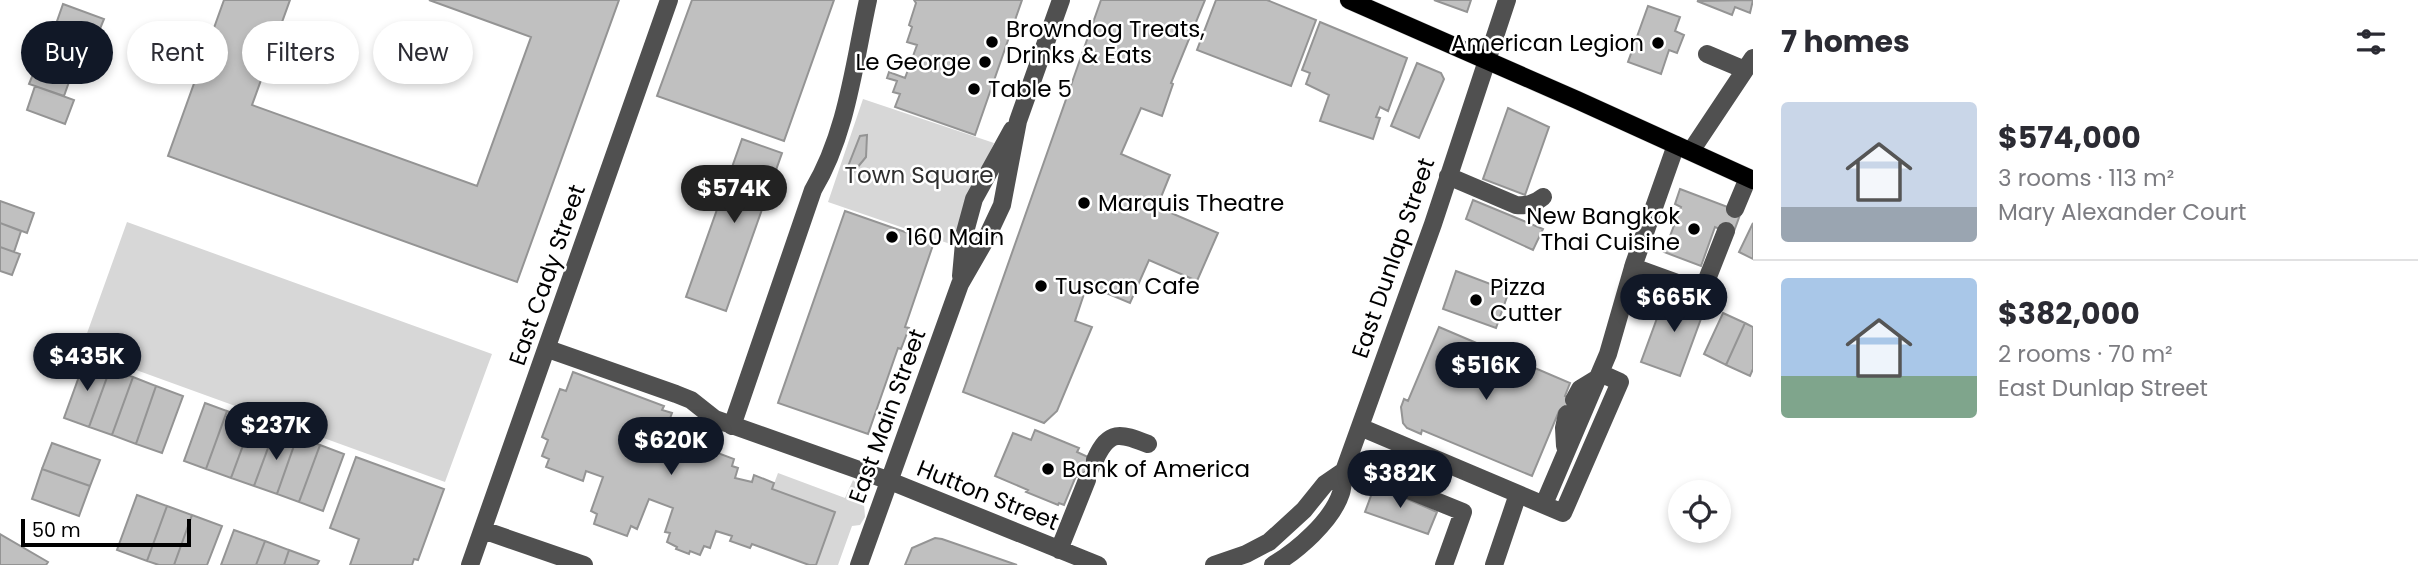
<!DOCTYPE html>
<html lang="en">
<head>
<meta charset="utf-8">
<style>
	body { margin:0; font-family:Poppins,sans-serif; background:#f2f2f3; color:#2b2b33; height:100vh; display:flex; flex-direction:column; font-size:26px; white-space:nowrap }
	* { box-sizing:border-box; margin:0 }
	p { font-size:23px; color:#7c7c81 }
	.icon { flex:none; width:38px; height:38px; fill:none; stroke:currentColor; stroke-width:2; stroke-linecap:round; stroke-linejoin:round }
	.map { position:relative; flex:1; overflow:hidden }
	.sheet { display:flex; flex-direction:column; background:#fff; width:665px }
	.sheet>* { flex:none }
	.guide { position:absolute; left:21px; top:21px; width:665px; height:63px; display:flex; gap:14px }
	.buttons { position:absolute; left:1668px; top:480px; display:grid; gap:14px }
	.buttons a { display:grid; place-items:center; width:63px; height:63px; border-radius:50%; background:#fff; box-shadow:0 4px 10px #0003; font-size:35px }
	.scale { position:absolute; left:21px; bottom:18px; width:170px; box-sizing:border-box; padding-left:7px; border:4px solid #000; border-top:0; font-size:19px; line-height:24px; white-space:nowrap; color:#000; -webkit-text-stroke:5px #fff; paint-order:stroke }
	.price { position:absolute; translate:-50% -60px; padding:0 16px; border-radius:24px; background:#111827; color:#fff; font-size:23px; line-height:46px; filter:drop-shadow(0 2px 4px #0008) }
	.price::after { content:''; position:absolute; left:50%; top:42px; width:21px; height:16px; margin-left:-10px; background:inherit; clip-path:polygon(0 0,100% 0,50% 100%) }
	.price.on { background:#222; color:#fff }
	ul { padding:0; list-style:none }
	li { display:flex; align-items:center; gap:21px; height:175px; padding:0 28px }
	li+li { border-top:2px solid #e1e1e2 }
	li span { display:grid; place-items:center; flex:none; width:196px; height:140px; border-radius:7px; color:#555 }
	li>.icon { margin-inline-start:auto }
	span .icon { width:84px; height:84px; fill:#fffc; stroke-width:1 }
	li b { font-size:30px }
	h2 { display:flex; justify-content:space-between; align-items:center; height:84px; padding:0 28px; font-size:30px }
	.chip { padding:0 24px; border-radius:32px; background:#fff; box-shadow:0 4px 10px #0003; font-size:24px; line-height:63px }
	.chip.on { background:#111827; color:#fff }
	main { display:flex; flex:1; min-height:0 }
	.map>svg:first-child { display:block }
	.green { fill:#d7d7d7 }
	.building { fill:#c0c0c0; stroke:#949494; stroke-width:2 }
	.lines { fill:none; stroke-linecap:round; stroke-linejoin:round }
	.major-casing { stroke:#dbdbdb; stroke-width:19 }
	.minor { stroke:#505050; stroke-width:18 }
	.major { stroke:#000; stroke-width:18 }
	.poi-dot { fill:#000; stroke:#fff; stroke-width:2.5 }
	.labels { text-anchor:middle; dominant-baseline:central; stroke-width:5; stroke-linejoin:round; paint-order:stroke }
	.poi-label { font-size:23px; fill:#000; stroke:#fff; text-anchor:start }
	.park-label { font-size:23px; fill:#2e2e2e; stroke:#fff }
	.street-label { font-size:23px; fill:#000; stroke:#fff }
</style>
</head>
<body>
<main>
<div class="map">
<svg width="1753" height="565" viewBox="0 0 1753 565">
	<rect width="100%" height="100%" fill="#fff"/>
	<path class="green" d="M 863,99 L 994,143 L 971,193 L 959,247 L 828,202 Z
		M 127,222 L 492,354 L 445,482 L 81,350 Z
		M 778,473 L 845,498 L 853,480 C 864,489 864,504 865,517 L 860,525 L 852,526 L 838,565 L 816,565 L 772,489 Z"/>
	<path class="building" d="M 224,0 L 290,0 L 252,105 L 477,186 L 531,37 L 429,0 L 619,0 L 517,282 L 168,156 Z
		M 692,0 L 834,0 L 784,141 L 657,96 Z
		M 914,0 L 1022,0 L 975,135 L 895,107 L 900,94 L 893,92 L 897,81 L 887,78 L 889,72 L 905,78 L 917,45 L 907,42 L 912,27 L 909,25 L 916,3 Z
		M 1101,0 L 1205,0 L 1171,83 L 1173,84 L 1162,116 L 1141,108 L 1121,154 L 1170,175 L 1157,207 L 1218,233 L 1197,281 L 1149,260 L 1130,303 L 1087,285 L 1075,321 L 1092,327 L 1057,411 L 1044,423 L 963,392 Z
		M 1216,0 L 1267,0 L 1316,20 L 1291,86 L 1197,50 Z
		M 1434,0 L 1471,0 L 1467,12 Z
		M 1753,0 L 1750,13 L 1735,7 L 1732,15 L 1697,1 Z
		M 63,4 L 104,19 L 95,41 L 55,27 Z
		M 1648,6 L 1680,17 L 1675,31 L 1684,35 L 1677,53 L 1669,50 L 1661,74 L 1628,62 Z
		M 1320,22 L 1407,58 L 1388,111 L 1380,107 L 1376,117 L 1380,118 L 1373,139 L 1320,121 L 1329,95 L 1306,84 L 1310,73 L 1302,70 Z
		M 50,25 L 84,38 L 77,56 L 43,44 Z
		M 49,46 L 86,59 L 78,82 L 41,68 Z
		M 1417,63 L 1441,73 L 1444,79 L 1419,138 L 1391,126 Z
		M 36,67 L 70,79 L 64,96 L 29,84 Z
		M 35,86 L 74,100 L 65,124 L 27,110 Z
		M 1508,108 L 1549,127 L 1525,195 L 1483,179 Z
		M 867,135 L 866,157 L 852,174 L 847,169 L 860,136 Z
		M 742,139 L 782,153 L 726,311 L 686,297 Z
		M 1680,189 L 1741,212 L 1733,234 L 1715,227 L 1701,266 L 1664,252 L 1681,207 L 1675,204 Z
		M 1473,200 L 1543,229 L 1533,250 L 1466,219 Z
		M 0,201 L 34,213 L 27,233 L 0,223 Z
		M 845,211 L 934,242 L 905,327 L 909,328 L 901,349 L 898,348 L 868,434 L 778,403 Z
		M 0,223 L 21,231 L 14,252 L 0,247 Z
		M 1753,223 L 1753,259 L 1739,252 Z
		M 0,247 L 20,254 L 12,275 L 0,271 Z
		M 1456,271 L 1509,291 L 1496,328 L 1443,309 Z
		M 1667,291 L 1706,305 L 1680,376 L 1641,362 Z
		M 1723,313 L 1745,323 L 1726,365 L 1704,354 Z
		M 1745,323 L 1753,327 L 1753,369 L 1750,376 L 1726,365 Z
		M 1439,327 L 1570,383 L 1565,396 L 1582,403 L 1575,418 L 1559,411 L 1532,476 L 1422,430 L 1421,434 L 1407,428 L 1403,423 L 1401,407 L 1404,399 L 1408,401 Z
		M 85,360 L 110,369 L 89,427 L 64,418 Z
		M 110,369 L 133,377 L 112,435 L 89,427 Z
		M 573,372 L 664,406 L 662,410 L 672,413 L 665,432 L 671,435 L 668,442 L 700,454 L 702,447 L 734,459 L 732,466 L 738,468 L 735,478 L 752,482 L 754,475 L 774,483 L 772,489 L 835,512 L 816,565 L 809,565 L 752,544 L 750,548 L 730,541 L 732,536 L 716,531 L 710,548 L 704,546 L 700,555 L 690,551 L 689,554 L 676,549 L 677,547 L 667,542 L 670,533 L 665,532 L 673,508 L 649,499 L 637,529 L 631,526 L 627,536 L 594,524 L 597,514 L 591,511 L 603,477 L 586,471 L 583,481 L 546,467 L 549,459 L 542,456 L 548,440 L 542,437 L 560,389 L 566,391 Z
		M 133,377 L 156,386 L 136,444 L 112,435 Z
		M 156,386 L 183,396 L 162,453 L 136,444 Z
		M 205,403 L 227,411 L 206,469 L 184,461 Z
		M 227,411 L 252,421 L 231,478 L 206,469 Z
		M 252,421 L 275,429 L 254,486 L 231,478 Z
		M 275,429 L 297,437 L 277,494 L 254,486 Z
		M 1035,430 L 1079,448 L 1077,452 L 1101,463 L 1093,483 L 1076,476 L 1064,505 L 1059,503 L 1058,505 L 1026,492 L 1028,490 L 995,476 L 1013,433 L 1031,440 Z
		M 297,437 L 320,445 L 299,502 L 277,494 Z
		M 52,443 L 100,460 L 90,486 L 42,469 Z
		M 320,445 L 344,454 L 323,511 L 299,502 Z
		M 356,457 L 444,489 L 418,560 L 414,559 L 412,565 L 350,565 L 359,539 L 330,528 Z
		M 42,469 L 90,486 L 79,516 L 32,499 Z
		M 1375,485 L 1437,512 L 1428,534 L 1365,512 Z
		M 137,495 L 167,506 L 147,561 L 117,550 Z
		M 167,506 L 192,515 L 174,565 L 159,565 L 147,561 Z
		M 192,515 L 222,526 L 207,565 L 174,565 Z
		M 234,530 L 265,541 L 256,565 L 221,565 Z
		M 0,534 L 48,562 L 46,565 L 0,565 Z
		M 935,538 L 942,539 L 1017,565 L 905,565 L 912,548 Z
		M 265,541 L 289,550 L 284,565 L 256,565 Z
		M 289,550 L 319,561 L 317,565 L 284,565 Z"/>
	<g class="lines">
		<g class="major-casing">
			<path id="major" d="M 1349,0 L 1577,100 L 1753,180"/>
		</g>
		<path class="minor" d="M 1707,54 L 1745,70
			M 1691,151 L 1753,58
			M 1448,176 L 1516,205 C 1527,206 1534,204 1543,197
			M 1735,209 L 1748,178
			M 1633,267 L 1702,292 L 1726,231
			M 961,276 L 965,232 L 974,199 L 1012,130
			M 548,349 L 676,394 L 691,400 L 715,419 L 890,481 L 1098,565
			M 1574,400 L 1580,389 L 1598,378
			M 732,426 L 813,190 C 847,133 854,64 868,0
			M 1360,427 L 1563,513 L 1620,382 L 1600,373
			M 1565,446 L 1564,428 L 1567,414
			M 1095,460 C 1109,429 1120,433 1148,444
			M 1347,465 L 1463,512 L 1444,565
			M 1544,504 L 1608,354 L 1634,264 L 1676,145
			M 483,530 L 584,565
			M 1059,550 L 1087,480
			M 470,565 L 669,0
			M 859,565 L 960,284 L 987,237 L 1002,205 L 1018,121 L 1061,0
			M 1214,565 L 1246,554 L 1269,542 L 1304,510 L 1325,484 L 1344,471
			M 1273,565 C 1297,551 1332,521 1341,493 C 1343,487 1343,478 1344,471 L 1433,224 L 1507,0
			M 1494,565 L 1518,494"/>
		<use href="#major" class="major"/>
	</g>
	<g class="poi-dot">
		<circle cx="992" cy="42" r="7"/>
		<circle cx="1658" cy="43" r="7"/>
		<circle cx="985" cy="62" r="7"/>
		<circle cx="974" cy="89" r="7"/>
		<circle cx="1084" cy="203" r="7"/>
		<circle cx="1694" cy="229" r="7"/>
		<circle cx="892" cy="237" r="7"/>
		<circle cx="1041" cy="286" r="7"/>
		<circle cx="1476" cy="300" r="7"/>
		<circle cx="1048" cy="469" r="7"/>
	</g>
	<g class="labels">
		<g class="poi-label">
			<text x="1006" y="29">Browndog Treats,<tspan x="1006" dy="26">Drinks &amp; Eats</tspan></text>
			<text x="1644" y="43" text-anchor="end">American Legion</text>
			<text x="971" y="62" text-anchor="end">Le George</text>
			<text x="988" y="89">Table 5</text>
			<text x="1098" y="203">Marquis Theatre</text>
			<text x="1680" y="216" text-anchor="end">New Bangkok<tspan x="1680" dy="26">Thai Cuisine</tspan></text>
			<text x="906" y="237">160 Main</text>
			<text x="1055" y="286">Tuscan Cafe</text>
			<text x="1490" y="287">Pizza<tspan x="1490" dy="26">Cutter</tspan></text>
			<text x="1062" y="469">Bank of America</text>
		</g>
		<g class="park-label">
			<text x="919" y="175">Town Square</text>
		</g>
		<g class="street-label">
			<text transform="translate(1393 258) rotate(-71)">East Dunlap Street</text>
			<text transform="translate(547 275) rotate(-71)">East Cady Street</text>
			<text transform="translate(887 416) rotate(-70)">East Main Street</text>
			<text transform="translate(988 495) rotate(22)">Hutton Street</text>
		</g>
	</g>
</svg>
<div class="buttons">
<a><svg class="icon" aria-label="locate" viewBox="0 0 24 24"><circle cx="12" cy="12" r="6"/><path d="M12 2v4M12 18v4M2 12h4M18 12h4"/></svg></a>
</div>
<div class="scale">50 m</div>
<b class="price on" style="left:734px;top:225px">$574K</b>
<b class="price" style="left:1674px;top:334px">$665K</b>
<b class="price" style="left:87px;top:393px">$435K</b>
<b class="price" style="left:1486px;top:402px">$516K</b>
<b class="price" style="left:276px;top:462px">$237K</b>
<b class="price" style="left:671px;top:477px">$620K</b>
<b class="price" style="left:1400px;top:510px">$382K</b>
<div class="guide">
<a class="chip on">Buy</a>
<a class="chip">Rent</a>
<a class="chip">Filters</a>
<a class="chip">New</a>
</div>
</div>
<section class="sheet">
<h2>7 homes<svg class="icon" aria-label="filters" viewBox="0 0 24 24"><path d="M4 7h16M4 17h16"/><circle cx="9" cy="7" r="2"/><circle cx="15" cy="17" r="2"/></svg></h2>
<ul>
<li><span style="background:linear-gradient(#c9d6e8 75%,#9aa5b1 0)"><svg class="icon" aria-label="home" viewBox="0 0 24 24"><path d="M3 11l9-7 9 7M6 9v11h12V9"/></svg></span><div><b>$574,000</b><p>3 rooms · 113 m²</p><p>Mary Alexander Court</p></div></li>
<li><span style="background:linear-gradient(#a9c7e8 70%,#7fa58c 0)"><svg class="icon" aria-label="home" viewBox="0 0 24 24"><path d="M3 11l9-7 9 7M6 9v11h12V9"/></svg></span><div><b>$382,000</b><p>2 rooms · 70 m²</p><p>East Dunlap Street</p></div></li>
</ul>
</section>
</main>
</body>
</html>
